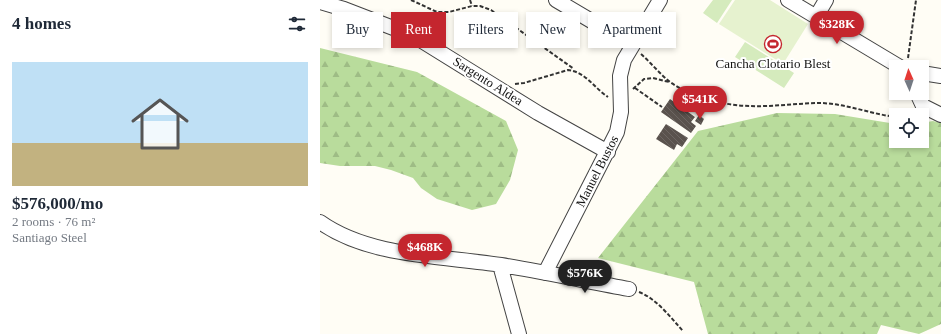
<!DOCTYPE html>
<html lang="en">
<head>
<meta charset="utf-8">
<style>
	body { margin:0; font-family:Georgia,serif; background:#f2f2f3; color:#1f2937; height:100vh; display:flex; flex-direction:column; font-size:15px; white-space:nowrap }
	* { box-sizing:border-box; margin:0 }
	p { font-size:13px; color:#747a83 }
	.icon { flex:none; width:22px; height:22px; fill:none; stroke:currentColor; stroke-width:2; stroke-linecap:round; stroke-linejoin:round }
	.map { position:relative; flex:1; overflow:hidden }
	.panel { display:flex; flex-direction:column; background:#fff; width:320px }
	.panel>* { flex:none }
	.guide { position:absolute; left:12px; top:12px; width:380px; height:36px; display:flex; gap:8px }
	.needle { width:26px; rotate:357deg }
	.fabs { position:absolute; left:569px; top:60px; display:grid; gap:8px }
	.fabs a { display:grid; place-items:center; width:40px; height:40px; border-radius:0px; background:#fff; box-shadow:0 2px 6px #0003; font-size:20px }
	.price { position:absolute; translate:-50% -34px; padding:0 9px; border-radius:14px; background:#c4262e; color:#fff; font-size:13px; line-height:26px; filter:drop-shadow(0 1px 2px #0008) }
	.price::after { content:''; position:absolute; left:50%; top:24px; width:12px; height:9px; margin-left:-6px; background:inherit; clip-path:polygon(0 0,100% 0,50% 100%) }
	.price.selected { background:#222; color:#fff }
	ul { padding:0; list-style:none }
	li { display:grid; align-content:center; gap:8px; height:212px; padding:0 12px }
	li+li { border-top:1px solid #e0e1e3 }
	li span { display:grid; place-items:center; height:124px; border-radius:0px; color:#555 }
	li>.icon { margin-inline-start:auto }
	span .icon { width:72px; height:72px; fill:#fffc; stroke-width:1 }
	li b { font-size:17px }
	h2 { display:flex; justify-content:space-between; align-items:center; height:48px; padding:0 12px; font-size:17px }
	.tag { padding:0 14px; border-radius:0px; background:#fff; box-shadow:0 2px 6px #0003; font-size:14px; line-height:36px }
	.tag.selected { background:#c4262e; color:#fff }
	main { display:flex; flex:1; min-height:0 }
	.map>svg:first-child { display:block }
	.forest { fill:url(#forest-firs) }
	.park { fill:#d5ebbd }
	.pitch { fill:#e6f2cf }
	.building { fill:url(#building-back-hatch) }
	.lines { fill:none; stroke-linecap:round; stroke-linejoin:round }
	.minor-casing { stroke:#444; stroke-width:16 }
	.path { stroke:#333; stroke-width:2; stroke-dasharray:4 2; stroke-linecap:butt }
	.minor { stroke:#fff; stroke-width:14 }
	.labels { text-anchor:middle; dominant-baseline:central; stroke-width:4; stroke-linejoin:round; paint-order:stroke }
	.poi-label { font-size:13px; fill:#111; stroke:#fff }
	.street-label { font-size:13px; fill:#111; stroke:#fff }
</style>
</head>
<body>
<main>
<section class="panel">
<h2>4 homes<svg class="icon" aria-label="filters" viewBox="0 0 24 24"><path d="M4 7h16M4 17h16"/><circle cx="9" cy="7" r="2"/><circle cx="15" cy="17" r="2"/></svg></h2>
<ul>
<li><span style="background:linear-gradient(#bfe0f5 65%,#c2b280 0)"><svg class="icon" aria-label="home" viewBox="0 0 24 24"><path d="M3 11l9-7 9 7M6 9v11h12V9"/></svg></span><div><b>$576,000/mo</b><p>2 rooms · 76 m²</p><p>Santiago Steel</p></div></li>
</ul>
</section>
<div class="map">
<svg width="621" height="334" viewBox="0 0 621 334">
	<defs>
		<pattern id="forest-firs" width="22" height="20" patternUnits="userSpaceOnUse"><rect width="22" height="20" fill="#b9dc9c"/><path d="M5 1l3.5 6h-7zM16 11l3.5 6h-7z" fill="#9ebc85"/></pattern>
		<pattern id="building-back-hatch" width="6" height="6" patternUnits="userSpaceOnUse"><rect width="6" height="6" fill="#5a524d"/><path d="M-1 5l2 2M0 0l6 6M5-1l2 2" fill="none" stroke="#6d6662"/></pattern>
	</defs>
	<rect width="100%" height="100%" fill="#fffdf5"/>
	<path class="forest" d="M 0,48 L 97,72 L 186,121 L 198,150 L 190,180 L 176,204 L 152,210 L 117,199 L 101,188 L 93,178 L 71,170 L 55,166 L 20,166 L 0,163 Z
		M 457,113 L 515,114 L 576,124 L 576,141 L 602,141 L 602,123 L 613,121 L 621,123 L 621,324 L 599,334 L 561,325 L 557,334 L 388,334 L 374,282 L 278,258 L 378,131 Z"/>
	<path class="park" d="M 393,0 L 412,0 L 397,23 L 383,13 Z
		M 425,42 L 474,73 L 464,88 L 415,57 Z"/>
	<path class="pitch" d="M 415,0 L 450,0 L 488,24 L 463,64 L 399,24 Z"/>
	<path class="building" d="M 350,99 L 375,117 L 371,122 L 376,126 L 371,133 L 341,112 Z
		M 379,115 L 384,119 L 381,125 L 375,121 Z
		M 346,124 L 368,138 L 362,147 L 357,144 L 354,150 L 336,139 Z"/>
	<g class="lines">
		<g class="minor-casing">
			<path id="minor" d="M 236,0 L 312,45
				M 468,0 L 580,67
				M 0,2 L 24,9 L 94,36 L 218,113 L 288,152
				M 496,17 L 506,0
				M 602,73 L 621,76
				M 597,93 L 603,106 L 621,115
				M 0,222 C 49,257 122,256 181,265 C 224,272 266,281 309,289
				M 180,265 L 199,334
				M 225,273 L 297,132 L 301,112 L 300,76 L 304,60 L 340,0"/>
		</g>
		<path class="path" d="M 91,0 L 117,12 L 129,12 L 152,6 L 160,6 L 171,10 L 254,69
			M 150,0 L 152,6
			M 321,54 C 331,63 340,74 350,82 C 371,97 405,106 431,106 C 454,107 478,103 501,103 C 527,104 551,114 576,117
			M 588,58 L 596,0
			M 195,84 L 204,83 L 248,70 C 266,72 274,88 288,97
			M 315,88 L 342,107
			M 313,89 L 324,79 L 333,78 L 349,82
			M 319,292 C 337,299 350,317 363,331"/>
		<use href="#minor" class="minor"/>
	</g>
	<defs>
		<g id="stadium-ring" transform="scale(0.9)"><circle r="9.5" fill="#fff" stroke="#c4262e" stroke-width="1.5"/><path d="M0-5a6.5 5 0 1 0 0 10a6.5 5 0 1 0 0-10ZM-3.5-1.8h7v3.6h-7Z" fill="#c4262e"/></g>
	</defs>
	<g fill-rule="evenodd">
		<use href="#stadium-ring" x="453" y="44"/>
	</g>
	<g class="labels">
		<g class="poi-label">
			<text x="453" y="63">Cancha Clotario Blest</text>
		</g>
		<g class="street-label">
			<text transform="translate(168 81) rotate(32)">Sargento Aldea</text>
			<text transform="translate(277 171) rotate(-63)">Manuel Bustos</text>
		</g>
	</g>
</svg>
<div class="fabs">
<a><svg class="needle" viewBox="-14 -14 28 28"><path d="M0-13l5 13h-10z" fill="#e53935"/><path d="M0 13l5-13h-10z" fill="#747a83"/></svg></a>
<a><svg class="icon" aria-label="locate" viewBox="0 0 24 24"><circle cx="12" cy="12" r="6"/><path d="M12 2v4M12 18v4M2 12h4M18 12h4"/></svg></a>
</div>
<b class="price" style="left:517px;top:45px">$328K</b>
<b class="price" style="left:380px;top:120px">$541K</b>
<b class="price" style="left:105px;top:268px">$468K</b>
<b class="price selected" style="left:265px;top:294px">$576K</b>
<div class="guide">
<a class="tag">Buy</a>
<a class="tag selected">Rent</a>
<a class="tag">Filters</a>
<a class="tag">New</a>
<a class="tag">Apartment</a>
</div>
</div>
</main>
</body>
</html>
